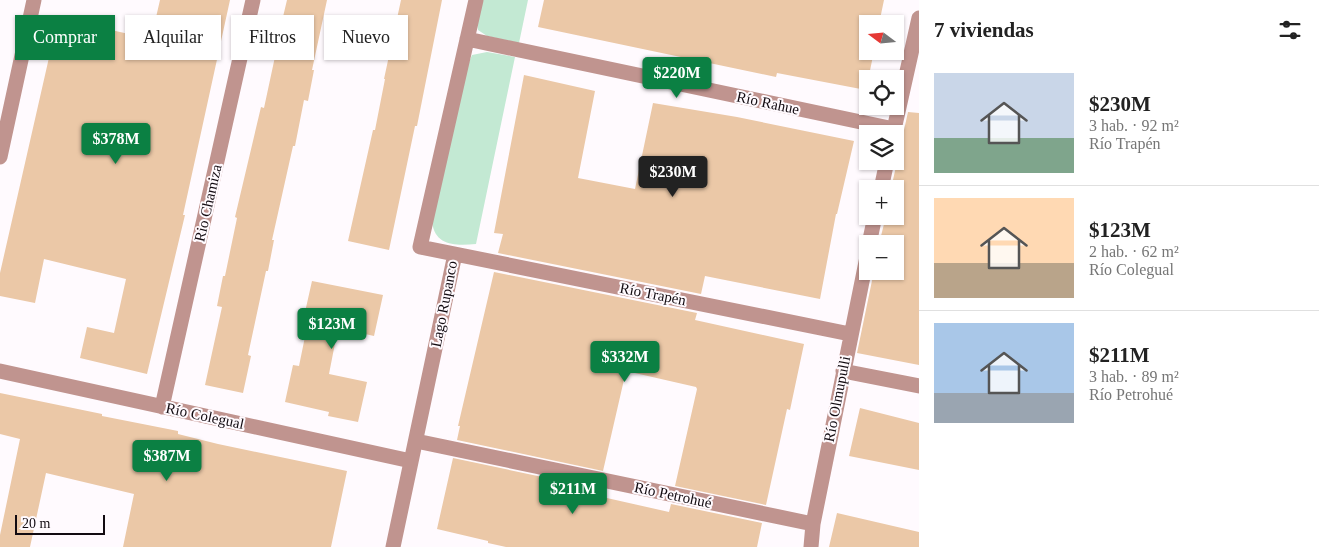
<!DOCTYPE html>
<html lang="es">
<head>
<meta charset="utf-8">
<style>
	body { margin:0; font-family:Georgia,serif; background:#f6f6f6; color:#222; height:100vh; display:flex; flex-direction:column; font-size:19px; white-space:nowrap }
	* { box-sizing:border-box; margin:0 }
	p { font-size:16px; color:#767676 }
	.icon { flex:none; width:28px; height:28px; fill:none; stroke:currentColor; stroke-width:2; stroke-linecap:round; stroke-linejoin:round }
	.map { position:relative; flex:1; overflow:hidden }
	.sheet { display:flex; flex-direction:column; background:#fff; width:400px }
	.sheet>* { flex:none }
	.banner { position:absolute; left:15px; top:15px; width:475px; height:45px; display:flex; gap:10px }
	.needle { width:32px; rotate:286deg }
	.fabs { position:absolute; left:859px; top:15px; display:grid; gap:10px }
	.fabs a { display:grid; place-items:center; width:45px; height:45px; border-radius:0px; background:#fff; box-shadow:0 1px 4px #0004; font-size:25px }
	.scale { position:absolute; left:15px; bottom:12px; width:90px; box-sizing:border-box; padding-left:5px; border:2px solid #120b11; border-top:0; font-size:14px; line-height:18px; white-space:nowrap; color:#120b11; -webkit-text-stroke:4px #fffafe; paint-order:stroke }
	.price { position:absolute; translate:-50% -42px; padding:0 11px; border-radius:5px; background:#0b8043; color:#fff; font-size:16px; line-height:32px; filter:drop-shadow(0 1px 2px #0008) }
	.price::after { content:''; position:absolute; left:50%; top:30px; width:15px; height:11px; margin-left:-8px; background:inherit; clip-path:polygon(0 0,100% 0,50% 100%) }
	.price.active { background:#222; color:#fff }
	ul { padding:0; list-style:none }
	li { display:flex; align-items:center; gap:15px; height:125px; padding:0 15px }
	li+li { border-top:1px solid #e0e0e0 }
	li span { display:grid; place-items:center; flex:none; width:140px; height:100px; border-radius:0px; color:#555 }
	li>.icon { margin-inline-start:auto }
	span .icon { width:60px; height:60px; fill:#fffc; stroke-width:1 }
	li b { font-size:21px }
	h2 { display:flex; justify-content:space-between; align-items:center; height:60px; padding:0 15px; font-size:21px }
	.pill { padding:0 18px; border-radius:0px; background:#fff; box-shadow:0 1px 4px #0004; font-size:18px; line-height:45px }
	.pill.active { background:#0b8043; color:#fff }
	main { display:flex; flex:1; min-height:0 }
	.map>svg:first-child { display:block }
	.green { fill:#c3e9d3 }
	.building { fill:#ebc8a7 }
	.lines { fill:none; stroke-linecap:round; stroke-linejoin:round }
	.street { stroke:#c0948f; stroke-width:15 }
	.labels { text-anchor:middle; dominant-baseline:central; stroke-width:4; stroke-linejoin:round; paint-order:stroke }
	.street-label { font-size:15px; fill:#120b11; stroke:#fffafe }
</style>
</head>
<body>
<main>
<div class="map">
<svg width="919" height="547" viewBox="0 0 919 547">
	<rect width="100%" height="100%" fill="#fffafe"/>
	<path class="green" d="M 483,0 L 528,0 L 519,43 L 487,36 L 478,30 L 477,23 Z
		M 487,52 L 515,57 L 476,244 C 456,246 435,246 432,222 L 464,74 L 472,55 Z"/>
	<path class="building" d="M 160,0 L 230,0 L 183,215 L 185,215 L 147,374 L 80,358 L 87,327 L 114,333 L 126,279 L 44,259 L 35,303 L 0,296 L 0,273 L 58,18 L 151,39 Z
		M 287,0 L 327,0 L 312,70 L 314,70 L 308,101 L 304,100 L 295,146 L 293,146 L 272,240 L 274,240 L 268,271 L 266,271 L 248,355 L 251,356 L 243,393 L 205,385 L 222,307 L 217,306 L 223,276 L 225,276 L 237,218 L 235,217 L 261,107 L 264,108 L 276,52 L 274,52 L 280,21 L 282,21 Z
		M 401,0 L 442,0 L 417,126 L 415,126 L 389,250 L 348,241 L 373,130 L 375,130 L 385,79 L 384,79 Z
		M 544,0 L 884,0 L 879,24 L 868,24 L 868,51 L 874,51 L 866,90 L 777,73 L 776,77 L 538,27 Z
		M 524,75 L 595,91 L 578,178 L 635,189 L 653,103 L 737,117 L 854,141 L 837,214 L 836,214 L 820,299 L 705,276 L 701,294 L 498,253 L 503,234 L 494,233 Z
		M 908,112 L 919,113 L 919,365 L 857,353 L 874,271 L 895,271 L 895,244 L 879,244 L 886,216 L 895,216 L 895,189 L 891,189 Z
		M 494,272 L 697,313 L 695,320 L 804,344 L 790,410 L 787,409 L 766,505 L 675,486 L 697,389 L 696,387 L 626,371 L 603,471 L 457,440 L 460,426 L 458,426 Z
		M 312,281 L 383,295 L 374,336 L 338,328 L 329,374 L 367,382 L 358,422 L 328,416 L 329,412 L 285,402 L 293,365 L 299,366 L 308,322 L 303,321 Z
		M 0,393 L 102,414 L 102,416 L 178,431 L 178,434 L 218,444 L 347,471 L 331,547 L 123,547 L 134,494 L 46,473 L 30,547 L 0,547 L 0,535 L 20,439 L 0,434 Z
		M 860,408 L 919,423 L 919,470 L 849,456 Z
		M 453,458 L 599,489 L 598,496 L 669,512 L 671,504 L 762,523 L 757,547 L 506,547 L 488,543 L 488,541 L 437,529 Z
		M 837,513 L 919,532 L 919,547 L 829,547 Z"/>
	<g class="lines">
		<path class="street" d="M 476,0 L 420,247 L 850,334
			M 467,39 L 894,129
			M 893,134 L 919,18
			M 0,157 L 34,0
			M 881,189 L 887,161
			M 869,244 L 875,216
			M 0,371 L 411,461
			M 843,371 L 919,386
			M 162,407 L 253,0
			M 416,441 L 813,524
			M 393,547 L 455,254
			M 811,547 L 813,524 L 868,252"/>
	</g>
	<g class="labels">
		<g class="street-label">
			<text transform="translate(768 103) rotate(12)">Río Rahue</text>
			<text transform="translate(208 203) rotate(-77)">Rio Chamiza</text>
			<text transform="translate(653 294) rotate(11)">Río Trapén</text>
			<text transform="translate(444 304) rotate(-79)">Lago Rupanco</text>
			<text transform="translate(837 399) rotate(-79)">Río Olmupulli</text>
			<text transform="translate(205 416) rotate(12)">Río Colegual</text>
			<text transform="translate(673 495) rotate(12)">Río Petrohué</text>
		</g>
	</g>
</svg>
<div class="fabs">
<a><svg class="needle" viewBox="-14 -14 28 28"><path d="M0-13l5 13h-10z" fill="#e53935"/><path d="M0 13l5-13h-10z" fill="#767676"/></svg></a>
<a><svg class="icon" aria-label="locate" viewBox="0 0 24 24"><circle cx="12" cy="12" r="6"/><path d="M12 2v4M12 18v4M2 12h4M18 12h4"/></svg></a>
<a><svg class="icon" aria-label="layers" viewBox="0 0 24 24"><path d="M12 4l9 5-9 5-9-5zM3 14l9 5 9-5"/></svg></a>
<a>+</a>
<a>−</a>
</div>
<div class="scale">20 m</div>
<b class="price" style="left:677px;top:99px">$220M</b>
<b class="price" style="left:116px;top:165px">$378M</b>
<b class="price active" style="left:673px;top:198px">$230M</b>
<b class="price" style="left:332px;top:350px">$123M</b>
<b class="price" style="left:625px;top:383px">$332M</b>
<b class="price" style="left:167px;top:482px">$387M</b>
<b class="price" style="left:573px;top:515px">$211M</b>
<div class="banner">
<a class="pill active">Comprar</a>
<a class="pill">Alquilar</a>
<a class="pill">Filtros</a>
<a class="pill">Nuevo</a>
</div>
</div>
<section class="sheet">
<h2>7 viviendas<svg class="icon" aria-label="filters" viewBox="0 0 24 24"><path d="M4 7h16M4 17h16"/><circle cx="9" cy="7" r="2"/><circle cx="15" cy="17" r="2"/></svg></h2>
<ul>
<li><span style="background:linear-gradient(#c9d6e8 65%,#7fa58c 0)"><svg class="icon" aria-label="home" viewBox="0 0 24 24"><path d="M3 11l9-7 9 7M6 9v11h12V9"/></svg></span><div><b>$230M</b><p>3 hab. · 92 m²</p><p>Río Trapén</p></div></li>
<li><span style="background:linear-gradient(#ffd9b3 65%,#b9a48a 0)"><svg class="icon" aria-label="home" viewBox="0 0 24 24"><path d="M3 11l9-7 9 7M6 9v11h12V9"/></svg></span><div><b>$123M</b><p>2 hab. · 62 m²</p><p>Río Colegual</p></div></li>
<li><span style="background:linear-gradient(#a9c7e8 70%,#9aa5b1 0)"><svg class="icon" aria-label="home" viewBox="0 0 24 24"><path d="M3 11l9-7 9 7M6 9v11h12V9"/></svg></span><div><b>$211M</b><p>3 hab. · 89 m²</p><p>Río Petrohué</p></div></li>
</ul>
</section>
</main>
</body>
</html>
